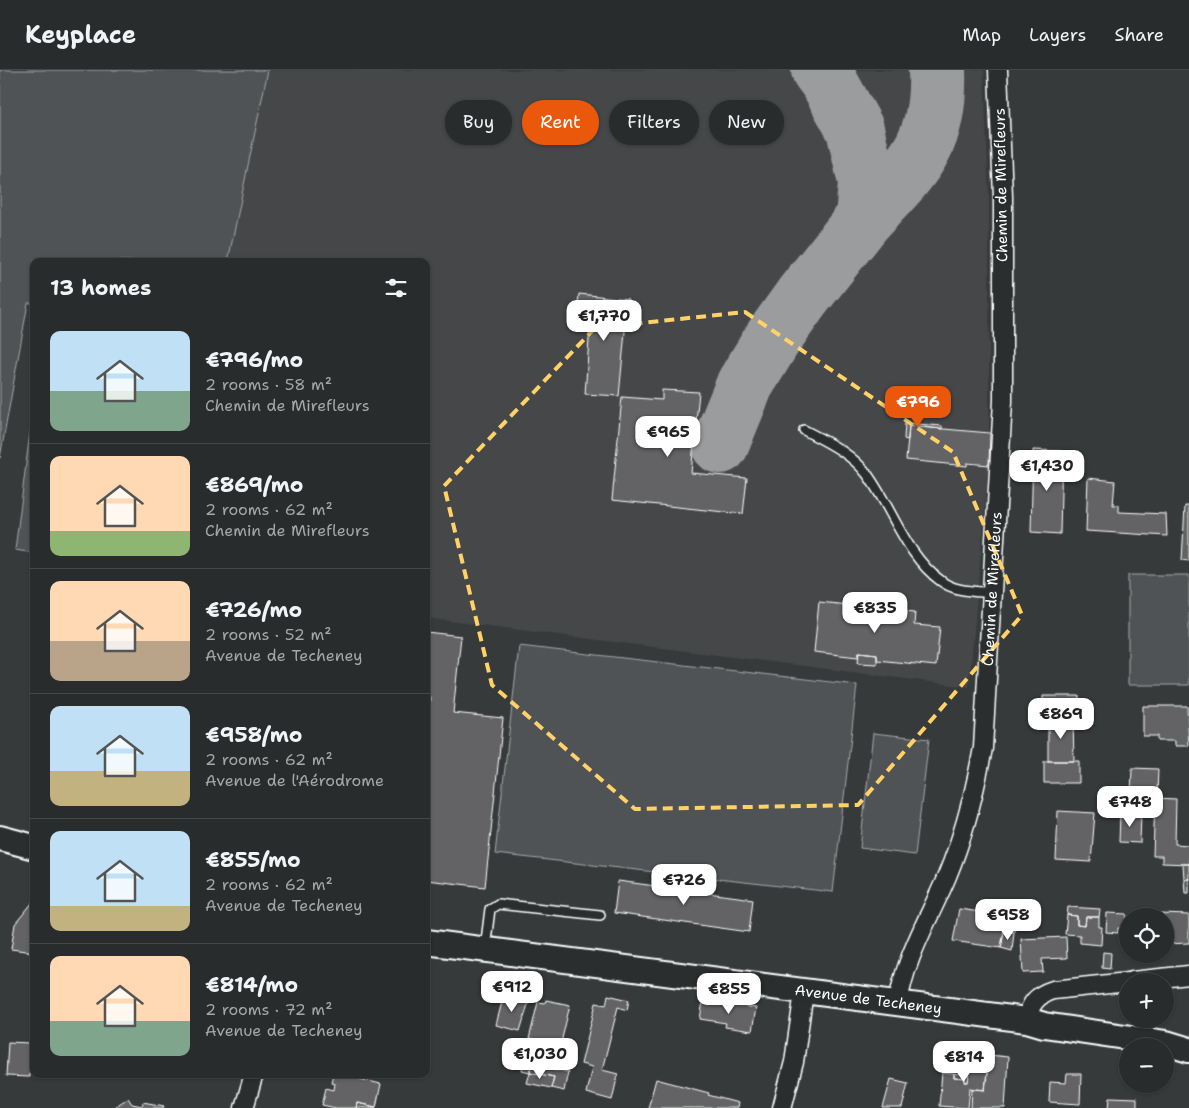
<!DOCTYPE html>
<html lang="en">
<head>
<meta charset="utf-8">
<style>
	body { margin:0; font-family:"Shantell Sans",sans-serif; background:#353838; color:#f1f3f6; height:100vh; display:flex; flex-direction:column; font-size:19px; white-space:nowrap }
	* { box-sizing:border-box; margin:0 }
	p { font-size:16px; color:#a5a7a9 }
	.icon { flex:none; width:28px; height:28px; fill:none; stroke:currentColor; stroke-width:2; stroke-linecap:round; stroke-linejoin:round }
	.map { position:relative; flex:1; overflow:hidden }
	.drawer { position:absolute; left:30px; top:188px; width:400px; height:820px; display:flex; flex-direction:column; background:#292c2c; border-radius:10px; box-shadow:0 1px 4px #0004,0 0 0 1px #454848 }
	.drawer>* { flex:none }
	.banner { position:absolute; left:445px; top:30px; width:475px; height:45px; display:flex; gap:10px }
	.controls { position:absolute; left:1119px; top:838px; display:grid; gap:10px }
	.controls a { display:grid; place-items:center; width:55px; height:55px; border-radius:50%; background:#292c2c; box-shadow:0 1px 4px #0004,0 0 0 1px #454848; font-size:25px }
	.price { position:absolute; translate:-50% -42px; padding:0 11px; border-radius:10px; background:#fff; color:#222; font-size:16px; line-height:32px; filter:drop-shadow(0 1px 2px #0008) }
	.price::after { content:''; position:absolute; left:50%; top:30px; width:15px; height:11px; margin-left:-8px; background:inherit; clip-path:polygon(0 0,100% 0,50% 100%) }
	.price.current { background:#ea580c; color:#fff }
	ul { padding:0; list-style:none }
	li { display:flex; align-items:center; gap:15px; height:125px; padding:0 20px }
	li+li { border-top:1px solid #454848 }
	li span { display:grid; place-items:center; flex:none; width:140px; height:100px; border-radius:10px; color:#555 }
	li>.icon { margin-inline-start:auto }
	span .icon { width:60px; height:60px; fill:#fffc; stroke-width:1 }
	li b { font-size:21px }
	h2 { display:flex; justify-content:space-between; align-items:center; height:60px; padding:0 20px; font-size:21px }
	.pill { padding:0 18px; border-radius:22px; background:#292c2c; box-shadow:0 1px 4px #0004,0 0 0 1px #454848; font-size:18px; line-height:45px }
	.pill.current { background:#ea580c; color:#fff }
	header { display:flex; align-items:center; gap:30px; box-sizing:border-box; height:70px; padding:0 25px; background:#292c2c; border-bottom:1px solid #454848 }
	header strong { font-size:24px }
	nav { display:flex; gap:28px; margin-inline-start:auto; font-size:18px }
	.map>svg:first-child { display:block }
	.built { fill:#444748 }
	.green { fill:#505354; stroke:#a8a9aa }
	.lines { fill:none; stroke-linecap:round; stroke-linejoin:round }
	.taxiway { stroke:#9b9c9d; stroke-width:58 }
	.building { fill:#636465; stroke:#fff }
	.lane-casing { stroke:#fff; stroke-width:12 }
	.street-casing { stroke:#fff; stroke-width:21 }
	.secondary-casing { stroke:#fff; stroke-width:28 }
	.lane { stroke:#2a2d2e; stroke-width:9 }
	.street { stroke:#2a2d2e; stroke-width:18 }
	.secondary { stroke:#2a2d2e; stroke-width:24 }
	.marked { fill:none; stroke:#ffd166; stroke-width:4; stroke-dasharray:10 6; stroke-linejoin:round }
	.labels { text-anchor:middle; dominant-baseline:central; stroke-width:4; stroke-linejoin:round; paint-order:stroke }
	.street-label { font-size:15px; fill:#fff; stroke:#2a2d2e }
</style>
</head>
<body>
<header>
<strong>Keyplace</strong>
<nav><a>Map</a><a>Layers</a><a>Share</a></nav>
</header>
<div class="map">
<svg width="1189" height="1038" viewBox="0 0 1189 1038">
	<rect width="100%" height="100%" fill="#373a3b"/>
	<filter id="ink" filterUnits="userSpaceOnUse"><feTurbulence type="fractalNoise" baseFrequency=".02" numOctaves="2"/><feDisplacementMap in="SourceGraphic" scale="10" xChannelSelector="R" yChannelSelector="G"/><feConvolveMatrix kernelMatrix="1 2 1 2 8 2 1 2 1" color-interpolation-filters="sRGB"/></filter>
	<g filter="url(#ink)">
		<path class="built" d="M 268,0 L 984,0 L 989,127 L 989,395 L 969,617 L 426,548 L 426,377 L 433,300 L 426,299 L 426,191 L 228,191 Z"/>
		<path class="green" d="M 0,0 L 268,0 L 228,191 L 34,191 L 34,233 L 28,233 L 0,388 Z
			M 34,331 L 34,483 L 15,480 Z
			M 1128,505 L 1189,505 L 1189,615 L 1128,615 Z
			M 519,576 L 857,615 L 833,822 L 495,784 Z
			M 873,663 L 929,669 L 915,785 L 860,778 Z"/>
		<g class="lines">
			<path class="taxiway" d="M 864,149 C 912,97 940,76 937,0
				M 720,375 L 745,314 L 773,268 L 803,226 L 864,149 L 867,112 L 855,59 L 829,12 L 820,0"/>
		</g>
		<path class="building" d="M 579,224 L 628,229 L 619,326 L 585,324 L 590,256 L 576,255 Z
			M 662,320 L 699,322 L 691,403 L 747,408 L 743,444 L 612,430 L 622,327 L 662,330 Z
			M 905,353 L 942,356 L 942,359 L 909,356 L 908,370 L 904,369 Z
			M 909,356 L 990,363 L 989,395 L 967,393 L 967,396 L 906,390 Z
			M 1033,380 L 1062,381 L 1060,464 L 1031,462 Z
			M 1088,408 L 1115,411 L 1113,435 L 1119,435 L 1119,442 L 1166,444 L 1167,466 L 1086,461 Z
			M 1185,436 L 1189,436 L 1189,491 L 1182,490 Z
			M 819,532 L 915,542 L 914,555 L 940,557 L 936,596 L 877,590 L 877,584 L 859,582 L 858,587 L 814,582 Z
			M 426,562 L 461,566 L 453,643 L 503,648 L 485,817 L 426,810 L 426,640 L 429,640 L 430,627 L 426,627 Z
			M 859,582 L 877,584 L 877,594 L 858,593 Z
			M 1043,626 L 1079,626 L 1078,649 L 1043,648 Z
			M 1143,636 L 1187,636 L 1189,676 L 1175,676 L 1175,671 L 1157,671 L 1157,666 L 1143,666 Z
			M 1048,648 L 1073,649 L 1074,691 L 1048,691 Z
			M 1044,691 L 1079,691 L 1079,713 L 1044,713 Z
			M 1132,698 L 1158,699 L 1157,725 L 1131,724 Z
			M 1155,728 L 1176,729 L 1175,774 L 1189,775 L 1189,794 L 1162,793 L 1162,786 L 1153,786 Z
			M 1058,741 L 1095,743 L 1091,792 L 1056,790 Z
			M 1120,743 L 1141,743 L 1140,773 L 1119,772 Z
			M 1183,794 L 1189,794 L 1189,809 L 1184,809 Z
			M 1184,809 L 1189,809 L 1189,823 L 1185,823 Z
			M 618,811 L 753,829 L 749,862 L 614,843 Z
			M 33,832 L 33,882 L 11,879 L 15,854 Z
			M 1068,837 L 1100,839 L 1099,847 L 1086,847 L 1085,856 L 1077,855 L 1077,846 L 1067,845 Z
			M 959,839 L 1002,845 L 1003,841 L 1017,843 L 1014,862 L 1004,861 L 1001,878 L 953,871 Z
			M 1107,843 L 1127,844 L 1126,858 L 1118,858 L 1118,863 L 1106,862 Z
			M 1160,844 L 1189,845 L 1189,873 L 1165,874 L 1165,846 L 1160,846 Z
			M 1067,845 L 1077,846 L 1077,855 L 1085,856 L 1086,847 L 1099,847 L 1099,857 L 1102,857 L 1101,875 L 1080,873 L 1080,865 L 1065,864 Z
			M 1004,861 L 1014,862 L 1012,881 L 1001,878 Z
			M 1066,867 L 1067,888 L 1042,889 L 1043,902 L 1023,903 L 1021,869 Z
			M 1103,882 L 1111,883 L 1110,899 L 1102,898 Z
			M 504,924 L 529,931 L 520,961 L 496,955 Z
			M 608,925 L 629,930 L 627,940 L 618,937 L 602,1000 L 618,1004 L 612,1030 L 586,1023 L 592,997 L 581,994 L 596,933 L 606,935 Z
			M 546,930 L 570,935 L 560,977 L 529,969 L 538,932 L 545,933 Z
			M 703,931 L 756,938 L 752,961 L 725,957 L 726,953 L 700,949 Z
			M 32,962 L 34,962 L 34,1004 L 29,1003 L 29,1007 L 6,1006 L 8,972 L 31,973 Z
			M 529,969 L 536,971 L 530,1002 L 522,1000 Z
			M 536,972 L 560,977 L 555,999 L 568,1002 L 564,1021 L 551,1018 L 554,1007 L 530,1002 Z
			M 972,983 L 989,985 L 985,1020 L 970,1018 L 968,1038 L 939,1036 L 942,1003 L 954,1004 L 954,1008 L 965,1009 L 965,1012 L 968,1012 Z
			M 989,985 L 1008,987 L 1005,1038 L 971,1038 L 972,1019 L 985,1020 Z
			M 530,1002 L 554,1007 L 551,1018 L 527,1013 Z
			M 333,1004 L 361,1004 L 360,1009 L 381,1014 L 376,1037 L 357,1033 L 356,1038 L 336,1038 L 322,1035 L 326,1018 L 334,1020 L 335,1013 L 331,1012 Z
			M 954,1004 L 969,1006 L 968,1012 L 965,1012 L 965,1009 L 954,1008 Z
			M 1067,1004 L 1081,1004 L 1080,1034 L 1049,1032 L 1050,1012 L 1066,1013 Z
			M 656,1009 L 709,1023 L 708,1025 L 738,1033 L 737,1038 L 648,1038 Z
			M 891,1009 L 908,1013 L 902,1038 L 883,1038 Z
			M 1110,1027 L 1137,1028 L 1137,1038 L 1109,1038 Z
			M 128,1028 L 132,1034 L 142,1036 L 143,1032 L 164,1036 L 163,1038 L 113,1038 Z
			M 357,1033 L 376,1037 L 375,1038 L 356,1038 Z"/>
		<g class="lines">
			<g class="lane-casing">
				<path id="lane" d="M 804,360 C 827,372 851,383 867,404 C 892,438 906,486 941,511 C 955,522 976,521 993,523
					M 485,879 L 490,839 L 498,834 L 600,845"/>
			</g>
			<g class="street-casing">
				<g id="street">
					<path d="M 1132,911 L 1189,905"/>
					<path id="s1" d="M 898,934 C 904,889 930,847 947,806 C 964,765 975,721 983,678 L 1003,331 L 1003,127 L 998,0"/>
					<path d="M 1027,950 C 1030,933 1037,925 1053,920 L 1128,912"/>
					<path d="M 244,1038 L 254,1004"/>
					<path d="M 782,1038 L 794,992 L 804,922"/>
				</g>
			</g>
			<g class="secondary-casing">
				<g id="secondary">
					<path d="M 0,768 L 34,777"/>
					<path id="s2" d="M 426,872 L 1027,950 L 1044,955 L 1166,973 L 1189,980"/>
				</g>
			</g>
			<use href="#lane" class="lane"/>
			<use href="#street" class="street"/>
			<use href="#secondary" class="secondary"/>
		</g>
	</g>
	<path class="marked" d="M 745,242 L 953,382 L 1022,545 L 858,735 L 635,739 L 492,615 L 444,416 L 595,258 Z"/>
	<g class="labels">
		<g class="street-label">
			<text transform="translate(1001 115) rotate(-91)">Chemin de Mirefleurs</text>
			<text stroke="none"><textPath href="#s1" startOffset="430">Chemin de Mirefleurs</textPath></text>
			<text stroke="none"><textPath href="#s2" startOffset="446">Avenue de Techeney</textPath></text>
		</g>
	</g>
</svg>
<div class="controls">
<a><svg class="icon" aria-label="locate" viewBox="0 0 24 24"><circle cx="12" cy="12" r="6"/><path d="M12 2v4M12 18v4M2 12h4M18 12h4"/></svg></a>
<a>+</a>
<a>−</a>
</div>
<b class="price" style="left:604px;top:272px">€1,770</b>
<b class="price current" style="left:918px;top:358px">€796</b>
<b class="price" style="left:668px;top:388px">€965</b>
<b class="price" style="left:1047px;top:422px">€1,430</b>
<b class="price" style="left:875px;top:564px">€835</b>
<b class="price" style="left:1061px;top:670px">€869</b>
<b class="price" style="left:1130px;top:758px">€748</b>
<b class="price" style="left:684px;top:836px">€726</b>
<b class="price" style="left:1008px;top:871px">€958</b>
<b class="price" style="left:512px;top:943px">€912</b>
<b class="price" style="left:729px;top:945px">€855</b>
<b class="price" style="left:540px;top:1010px">€1,030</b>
<b class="price" style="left:964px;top:1013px">€814</b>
<div class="banner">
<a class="pill">Buy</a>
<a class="pill current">Rent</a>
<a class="pill">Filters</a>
<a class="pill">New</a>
</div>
<section class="drawer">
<h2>13 homes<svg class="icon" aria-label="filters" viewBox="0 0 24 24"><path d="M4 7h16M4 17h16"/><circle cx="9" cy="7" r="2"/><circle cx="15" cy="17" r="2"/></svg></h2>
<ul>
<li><span style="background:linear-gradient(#bfe0f5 60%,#7fa58c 0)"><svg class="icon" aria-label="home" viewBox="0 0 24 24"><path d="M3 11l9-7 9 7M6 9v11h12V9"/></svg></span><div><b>€796/mo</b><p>2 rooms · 58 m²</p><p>Chemin de Mirefleurs</p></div></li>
<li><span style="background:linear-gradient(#ffd9b3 75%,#8fb573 0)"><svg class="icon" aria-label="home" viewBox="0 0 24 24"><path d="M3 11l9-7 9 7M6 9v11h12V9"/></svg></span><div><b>€869/mo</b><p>2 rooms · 62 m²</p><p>Chemin de Mirefleurs</p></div></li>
<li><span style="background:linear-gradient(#ffd9b3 60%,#b9a48a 0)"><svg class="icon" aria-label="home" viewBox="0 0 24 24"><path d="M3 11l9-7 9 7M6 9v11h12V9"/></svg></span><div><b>€726/mo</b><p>2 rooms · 52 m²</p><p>Avenue de Techeney</p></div></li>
<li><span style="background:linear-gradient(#bfe0f5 65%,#c2b280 0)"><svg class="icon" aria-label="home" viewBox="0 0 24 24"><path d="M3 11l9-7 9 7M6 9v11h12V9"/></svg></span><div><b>€958/mo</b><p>2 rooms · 62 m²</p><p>Avenue de l'Aérodrome</p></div></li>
<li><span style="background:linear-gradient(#bfe0f5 75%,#c2b280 0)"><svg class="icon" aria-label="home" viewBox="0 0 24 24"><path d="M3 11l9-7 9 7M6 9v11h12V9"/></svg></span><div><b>€855/mo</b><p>2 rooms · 62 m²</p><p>Avenue de Techeney</p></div></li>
<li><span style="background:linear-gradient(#ffd9b3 65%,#7fa58c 0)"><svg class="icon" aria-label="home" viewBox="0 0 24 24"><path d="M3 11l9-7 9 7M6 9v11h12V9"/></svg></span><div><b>€814/mo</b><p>2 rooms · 72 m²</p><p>Avenue de Techeney</p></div></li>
</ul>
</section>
</div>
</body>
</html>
